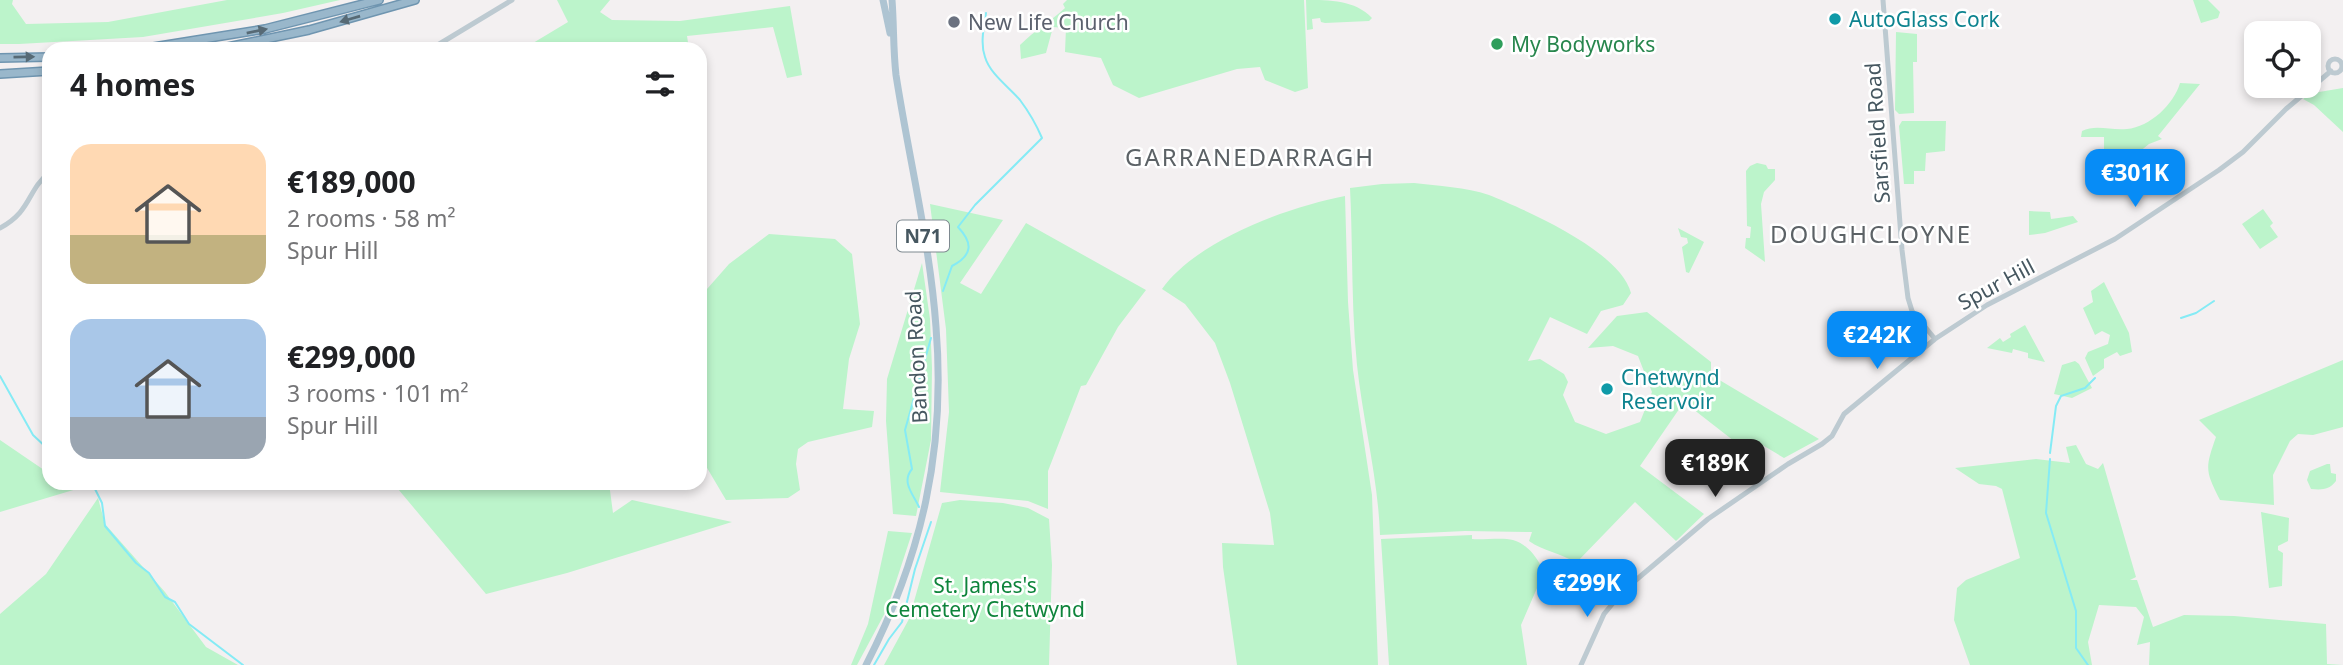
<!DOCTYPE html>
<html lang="en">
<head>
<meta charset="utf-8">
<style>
	body { margin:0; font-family:"Noto Sans",sans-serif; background:#f6f6f6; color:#202124; height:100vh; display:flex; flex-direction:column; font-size:26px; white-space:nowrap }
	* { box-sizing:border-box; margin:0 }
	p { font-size:23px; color:#757577 }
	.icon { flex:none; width:38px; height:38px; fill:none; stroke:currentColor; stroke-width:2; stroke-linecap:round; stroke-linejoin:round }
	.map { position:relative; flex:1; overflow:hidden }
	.panel { position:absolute; left:42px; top:42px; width:665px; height:448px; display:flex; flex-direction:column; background:#fff; border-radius:21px; box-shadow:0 4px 10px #0003 }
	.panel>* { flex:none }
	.tools { position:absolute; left:2244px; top:21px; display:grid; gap:14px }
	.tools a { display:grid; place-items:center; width:77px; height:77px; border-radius:14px; background:#fff; box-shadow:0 4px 10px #0003; font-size:35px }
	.price { position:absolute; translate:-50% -60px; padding:0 16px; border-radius:14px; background:#078cf6; color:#fff; font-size:23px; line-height:46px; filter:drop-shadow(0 2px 4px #0008) }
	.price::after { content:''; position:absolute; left:50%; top:42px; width:21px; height:16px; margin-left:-10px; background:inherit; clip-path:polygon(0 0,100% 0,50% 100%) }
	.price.on { background:#222; color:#fff }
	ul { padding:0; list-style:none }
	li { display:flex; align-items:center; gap:21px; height:175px; padding:0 28px }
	li span { display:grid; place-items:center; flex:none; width:196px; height:140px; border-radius:21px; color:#555 }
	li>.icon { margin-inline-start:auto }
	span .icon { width:84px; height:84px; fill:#fffc; stroke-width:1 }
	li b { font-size:30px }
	h2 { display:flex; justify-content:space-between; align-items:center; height:84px; padding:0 28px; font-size:30px }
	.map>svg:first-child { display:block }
	.green { fill:#bcf4cb }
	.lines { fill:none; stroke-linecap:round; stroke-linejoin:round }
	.stream { stroke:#85ebf5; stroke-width:2 }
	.trunk-casing { stroke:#6f95b0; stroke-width:10 }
	.tertiary { stroke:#bdcad1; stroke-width:5 }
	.primary { stroke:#aec4d2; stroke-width:7 }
	.trunk { stroke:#99b7cb; stroke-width:7 }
	.oneway { fill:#576a75 }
	.culture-dot { fill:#0f9aa8; stroke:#fff; stroke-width:2.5 }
	.worship-dot { fill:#6b7280; stroke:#fff; stroke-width:2.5 }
	.leisure-dot { fill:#2e9e5b; stroke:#fff; stroke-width:2.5 }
	.labels { text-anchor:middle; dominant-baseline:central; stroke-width:5; stroke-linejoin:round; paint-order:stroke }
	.shield { fill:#fff; stroke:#7e8990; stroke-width:2 }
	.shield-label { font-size:19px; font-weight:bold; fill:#465760 }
	.culture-label { font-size:21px; fill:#0d838f; stroke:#fff; text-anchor:start }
	.worship-label { font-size:21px; fill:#5b616d; stroke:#fff; text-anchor:start }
	.leisure-label { font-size:21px; fill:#27864d; stroke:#fff; text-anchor:start }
	.street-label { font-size:21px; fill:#465760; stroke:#fff }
	.park-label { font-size:21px; fill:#0e843b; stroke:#fff }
	.quarter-label { font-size:24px; letter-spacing:2px; fill:#5c6266; stroke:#fff }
</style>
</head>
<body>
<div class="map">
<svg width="2343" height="665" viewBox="0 0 2343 665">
	<rect width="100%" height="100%" fill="#f3f0f1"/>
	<path class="green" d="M 0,0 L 13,0 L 12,4 L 26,24 L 108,22 L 227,0 L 340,0 L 283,13 L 143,37 L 19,44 L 0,44 Z
		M 557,0 L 610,0 L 600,12 L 612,20 L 680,21 L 790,6 L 802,75 L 787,78 L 773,27 L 687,36 L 689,49 L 523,49 L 568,22 Z
		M 1067,0 L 1304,0 L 1308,88 L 1295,92 L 1265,80 L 1260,67 L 1237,69 L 1139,98 L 1113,85 L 1101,58 L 1065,52 L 1066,28 L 1053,27 L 1046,53 L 1021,59 L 1020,45 C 1035,30 1050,22 1065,8 L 1063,4 Z
		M 1306,0 C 1330,0 1355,0 1372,18 L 1369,21 L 1325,23 L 1321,22 L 1320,18 L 1312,19 L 1313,29 L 1307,30 Z
		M 2193,0 L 2208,0 L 2220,12 L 2218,18 L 2201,23 Z
		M 1896,32 L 1917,34 L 1917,62 L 1913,62 L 1914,113 L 1899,114 L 1895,110 Z
		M 2180,83 L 2200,84 L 2158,136 L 2162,139 L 2149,144 L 2123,165 L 2111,162 L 2104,152 L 2104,137 L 2081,137 L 2082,131 C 2096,124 2112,131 2127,129 C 2150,127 2174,104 2180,83 Z
		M 2343,88 L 2343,132 L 2314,105 L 2303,99 L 2313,93 Z
		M 1902,121 L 1946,121 L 1945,151 L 1926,153 L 1925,171 L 1914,171 L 1914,184 L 1904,184 L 1899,126 Z
		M 1757,163 L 1766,165 L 1768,169 L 1775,169 L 1775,180 L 1764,192 L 1761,204 L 1765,262 L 1745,248 L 1746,238 L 1750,238 L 1751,227 L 1747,226 L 1746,171 L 1750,166 Z
		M 1414,183 C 1438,186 1466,187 1489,195 C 1528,211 1620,251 1631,293 L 1623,305 L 1601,311 L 1587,334 L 1550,317 L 1528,361 L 1540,359 L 1564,374 L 1568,382 L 1563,395 L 1575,422 L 1606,434 L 1640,422 L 1652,392 L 1638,356 L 1613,346 L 1588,348 L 1617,316 L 1647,312 L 1711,362 L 1711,375 L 1819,439 L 1784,458 L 1754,440 L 1743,448 L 1684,402 L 1640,466 L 1704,514 L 1676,541 L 1635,502 L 1576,563 C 1561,553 1543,551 1529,541 L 1532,532 L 1465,531 L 1380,535 C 1378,477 1363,422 1357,365 C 1351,306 1353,247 1350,188 L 1382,184 Z
		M 1345,196 L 1348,302 L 1353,370 L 1372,495 L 1378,665 L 1237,665 L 1223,567 L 1222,543 L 1274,545 L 1270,513 L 1230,383 L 1215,343 L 1185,304 L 1162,289 C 1197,240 1288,207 1345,196 Z
		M 930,204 L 1003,220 L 960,283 L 981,294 L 1026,223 L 1146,290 L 1118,327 L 1086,385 L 1081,386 L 1048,471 L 1048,509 L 1028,501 L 940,492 L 949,412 L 946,329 Z
		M 2263,209 L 2273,223 L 2270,226 L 2278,237 L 2260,249 L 2242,224 Z
		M 2029,211 L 2050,212 L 2051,219 L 2073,216 L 2078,222 L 2045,233 L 2029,235 Z
		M 1678,228 L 1704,242 L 1689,273 L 1686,272 L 1682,247 L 1688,243 L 1687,238 L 1681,237 Z
		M 769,234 L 835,239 L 852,254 L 860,324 L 849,359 L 843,409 L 874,411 L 872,427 L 808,442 L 798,449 L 796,464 L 800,490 L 788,498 L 726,500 L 700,456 L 700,297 L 729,264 Z
		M 922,263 L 930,319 L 932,368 L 931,440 L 916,516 L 893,514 L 886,421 L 887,379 Z
		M 2104,282 L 2129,333 L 2132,352 L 2120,356 L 2117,352 L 2104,359 L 2104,368 L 2093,376 L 2085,358 L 2088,352 L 2108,344 L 2110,335 L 2102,331 L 2095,335 L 2083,308 L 2093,302 L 2091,291 Z
		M 2025,325 L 2045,362 L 2028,358 L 2028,353 L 2013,349 L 2012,353 L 1987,348 L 2000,338 L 2003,342 L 2011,337 L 2010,334 Z
		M 2343,360 L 2343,427 L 2313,435 L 2298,434 L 2290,441 L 2273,475 L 2274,505 L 2220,500 C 2205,471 2205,468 2216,437 L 2199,420 Z
		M 2075,361 L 2079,364 L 2092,388 L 2072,398 L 2054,394 L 2062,365 Z
		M 0,440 L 44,470 L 49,470 L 49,483 L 75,483 L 80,488 L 0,512 Z
		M 2076,445 L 2086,464 L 2098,469 L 2103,463 L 2136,577 L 2130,580 L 2137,580 L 2153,627 L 2184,615 L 2234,616 L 2326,624 L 2327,664 L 2343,665 L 2149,665 L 2150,642 L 2137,645 L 2144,617 L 2136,607 L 2099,605 L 2088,642 L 2092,665 L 1970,665 L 1954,620 L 1957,588 L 1966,580 L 2020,558 L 2002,489 L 1996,486 L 1979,484 L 1955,468 L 2036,459 L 2070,463 L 2066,447 Z
		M 2327,464 L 2330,464 L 2331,473 L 2336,474 L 2336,481 C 2329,490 2322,490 2311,489 L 2307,480 L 2310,471 Z
		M 393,483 L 609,483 L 613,513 L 632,500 L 732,522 L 567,573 L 486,594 Z
		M 98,498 L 105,524 L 165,592 L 206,647 L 238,665 L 0,665 L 0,614 L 46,574 Z
		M 960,500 L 1003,503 L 1028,508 L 1049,519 L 1052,565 L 1049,665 L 884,665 L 909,619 L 942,503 Z
		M 2261,512 L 2289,518 L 2288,541 L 2278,546 L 2278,550 L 2283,553 L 2282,586 L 2269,588 Z
		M 888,531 L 912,533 L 887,609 L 857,665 L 851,665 L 868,624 Z
		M 1472,535 L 1472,539 C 1484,540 1503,537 1513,540 C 1528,544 1538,559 1544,572 L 1521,625 L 1527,665 L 1389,665 L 1381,539 Z"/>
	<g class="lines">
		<path class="stream" d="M 943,291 L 952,266 C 973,255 973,243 958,227 L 975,205 L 1042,138 C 1036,124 1029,112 1020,100 C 1009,87 990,74 985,57 C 980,43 984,27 986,13
			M 2181,318 L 2196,313 L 2214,301
			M 0,376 L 33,435 L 49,450
			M 2050,453 L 2056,406 L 2061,396 L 2085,388 L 2095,378
			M 2050,459 L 2046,513 L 2076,611 L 2076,648 L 2088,665
			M 92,483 L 102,503 L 105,526 L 136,563 L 149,573 L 165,597 L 175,602 L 189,624 L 243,665
			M 919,507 C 913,494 901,482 912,469 L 905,430 L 931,338
			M 874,665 L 889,639 L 902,622 L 915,569 L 931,522"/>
		<g class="trunk-casing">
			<path id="trunk" d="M 141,49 L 265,29 L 379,0
				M 218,49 L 309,30 L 415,0
				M 0,58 L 49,57
				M 0,74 L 49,71"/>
		</g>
		<path class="tertiary" d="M 1883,0 L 1902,250 L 1908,298 L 1912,311 L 1935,339
			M 431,49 L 512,0
			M2328 66a7 7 0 1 1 14 0a7 7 0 1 1-14 0Z
			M 0,228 C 32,211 27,190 49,173
			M 1581,665 L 1604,614 L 1623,591 L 1708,519 L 1788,464 L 1822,444 L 1832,436 L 1844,414 L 1935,339 L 1987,305 L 2115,239 L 2219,170 L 2243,152 L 2286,109 L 2331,71"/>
		<path class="primary" d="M 883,0 L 890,33
			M 866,665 C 922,556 946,450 936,327 C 930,243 909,159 896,75 C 893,49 894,25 892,0"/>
		<use href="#trunk" class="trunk"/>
	</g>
	<defs><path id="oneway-solid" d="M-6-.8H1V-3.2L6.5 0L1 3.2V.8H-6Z" transform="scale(1.75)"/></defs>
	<g class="oneway">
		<use href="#oneway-solid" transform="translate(350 19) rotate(164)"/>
		<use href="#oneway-solid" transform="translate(257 31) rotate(-11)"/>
		<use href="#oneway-solid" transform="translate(24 57) rotate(-1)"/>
	</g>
	<g class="culture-dot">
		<circle cx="1835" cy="19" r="7"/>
		<circle cx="1607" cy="389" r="7"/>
	</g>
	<circle class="worship-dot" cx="954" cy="22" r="7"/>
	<circle class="leisure-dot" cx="1497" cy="44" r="7"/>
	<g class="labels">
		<rect class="shield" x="897" y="220.5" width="52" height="31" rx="5"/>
		<g class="shield-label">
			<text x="923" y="236">N71</text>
		</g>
		<g class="culture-label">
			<text x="1849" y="19">AutoGlass Cork</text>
			<text x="1621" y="377">Chetwynd<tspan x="1621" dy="24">Reservoir</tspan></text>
		</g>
		<g class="worship-label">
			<text x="968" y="22">New Life Church</text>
		</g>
		<g class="leisure-label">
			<text x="1511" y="44">My Bodyworks</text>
		</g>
		<g class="street-label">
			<text transform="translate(1877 133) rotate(-94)">Sarsfield Road</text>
			<text transform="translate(1996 284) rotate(-28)">Spur Hill</text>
			<text transform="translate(916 357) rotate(-93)">Bandon Road</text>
		</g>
		<g class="park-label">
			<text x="985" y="585">St. James's<tspan x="985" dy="24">Cemetery Chetwynd</tspan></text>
		</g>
		<g class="quarter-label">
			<text x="1250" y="156">GARRANEDARRAGH</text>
			<text x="1871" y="233">DOUGHCLOYNE</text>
		</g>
	</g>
</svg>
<div class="tools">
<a><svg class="icon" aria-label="locate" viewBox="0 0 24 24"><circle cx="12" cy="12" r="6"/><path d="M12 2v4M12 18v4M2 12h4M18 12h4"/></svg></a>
</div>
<b class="price" style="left:2135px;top:209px">€301K</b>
<b class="price" style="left:1877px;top:371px">€242K</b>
<b class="price on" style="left:1715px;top:499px">€189K</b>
<b class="price" style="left:1587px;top:619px">€299K</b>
<section class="panel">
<h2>4 homes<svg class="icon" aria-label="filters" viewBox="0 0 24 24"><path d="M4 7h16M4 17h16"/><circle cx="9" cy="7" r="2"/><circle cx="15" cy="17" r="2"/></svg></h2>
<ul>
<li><span style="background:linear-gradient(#ffd9b3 65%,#c2b280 0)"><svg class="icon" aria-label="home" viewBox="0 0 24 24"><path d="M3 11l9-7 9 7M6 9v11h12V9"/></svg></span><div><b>€189,000</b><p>2 rooms · 58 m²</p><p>Spur Hill</p></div></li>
<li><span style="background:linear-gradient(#a9c7e8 70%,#9aa5b1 0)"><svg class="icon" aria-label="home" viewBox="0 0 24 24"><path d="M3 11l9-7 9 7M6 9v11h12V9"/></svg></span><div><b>€299,000</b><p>3 rooms · 101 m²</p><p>Spur Hill</p></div></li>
</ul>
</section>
</div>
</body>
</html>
